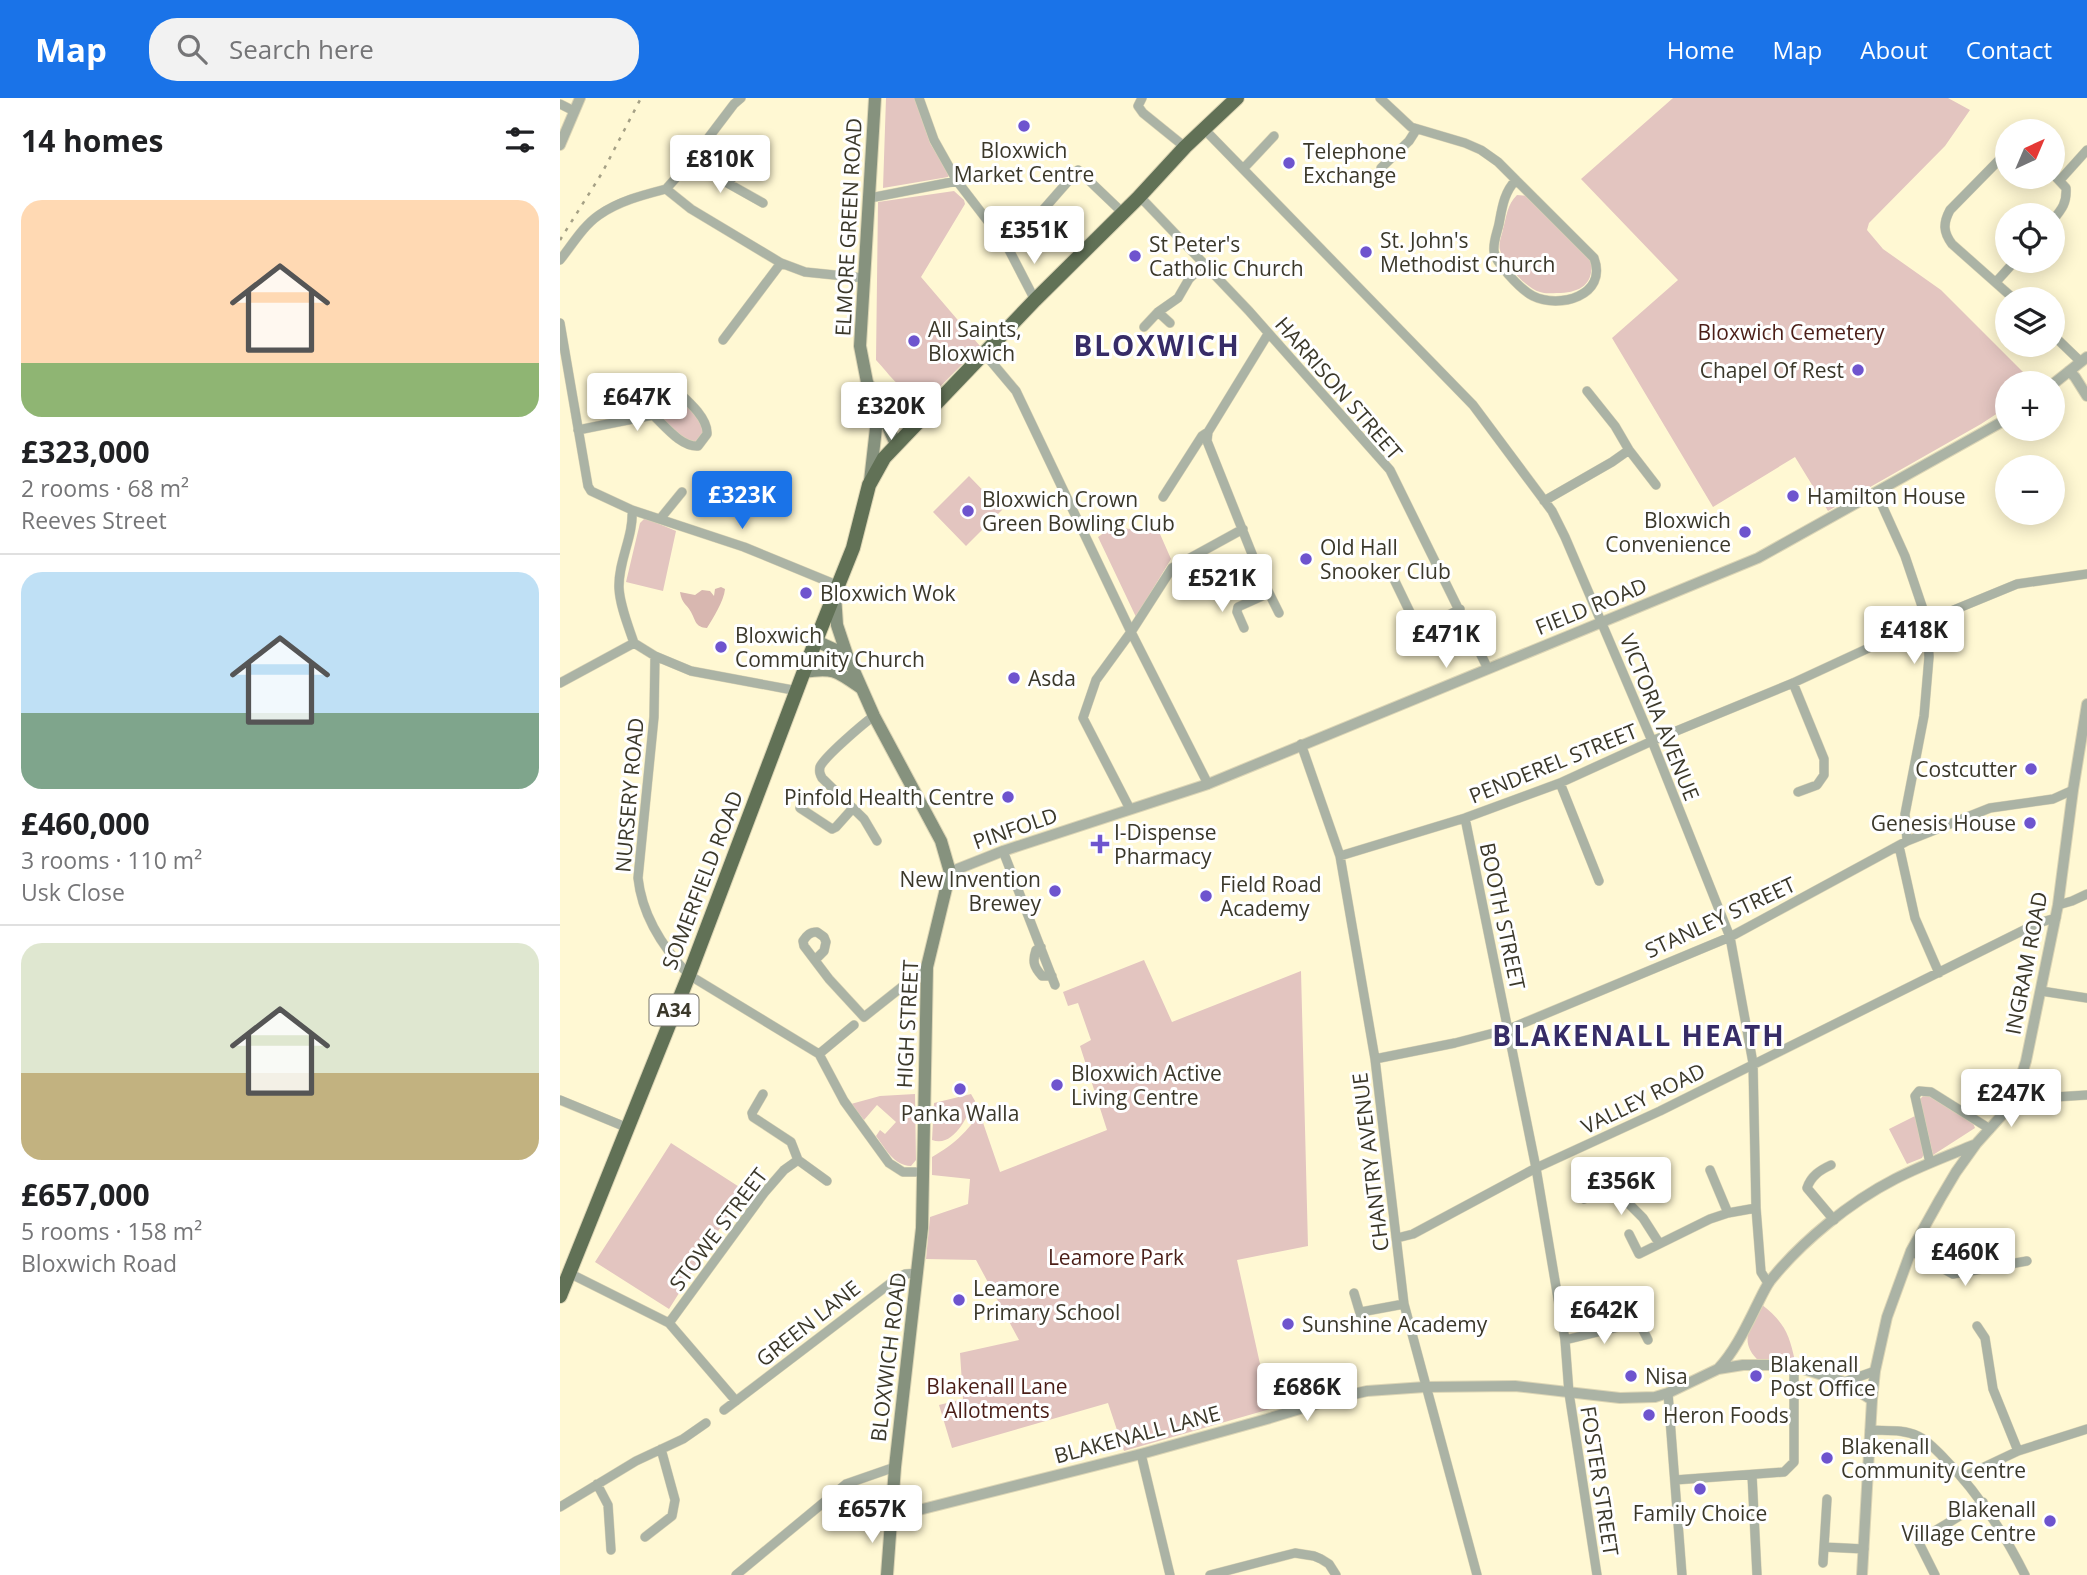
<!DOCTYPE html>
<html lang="en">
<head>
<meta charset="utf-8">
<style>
	body { margin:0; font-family:"Open Sans",sans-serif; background:#f2f2f2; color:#202124; height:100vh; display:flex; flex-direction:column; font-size:26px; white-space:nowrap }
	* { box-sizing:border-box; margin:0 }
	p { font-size:23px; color:#757577 }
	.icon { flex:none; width:38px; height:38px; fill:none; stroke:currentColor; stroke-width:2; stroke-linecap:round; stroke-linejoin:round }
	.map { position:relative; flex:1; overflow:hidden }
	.side { display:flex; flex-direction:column; background:#fff; width:560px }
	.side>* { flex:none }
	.needle { width:46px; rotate:44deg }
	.fabs { position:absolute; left:1435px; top:21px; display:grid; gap:14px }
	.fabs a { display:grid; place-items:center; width:70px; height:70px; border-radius:50%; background:#fff; box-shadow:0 4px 18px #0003; font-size:35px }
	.price { position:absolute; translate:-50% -60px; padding:0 16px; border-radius:7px; background:#fff; color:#222; font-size:23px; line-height:46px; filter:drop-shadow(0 2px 4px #0008) }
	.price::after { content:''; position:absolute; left:50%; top:42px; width:21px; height:16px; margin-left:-10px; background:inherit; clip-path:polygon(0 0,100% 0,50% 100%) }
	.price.active { background:#1a73e8; color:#fff }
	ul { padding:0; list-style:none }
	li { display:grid; align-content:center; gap:14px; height:371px; padding:0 21px }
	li+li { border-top:2px solid #e0e0e0 }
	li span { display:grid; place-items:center; height:217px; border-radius:21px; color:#555 }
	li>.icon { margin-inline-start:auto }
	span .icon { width:126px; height:126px; fill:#fffc; stroke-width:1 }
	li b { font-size:30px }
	h2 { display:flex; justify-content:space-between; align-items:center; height:84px; padding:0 21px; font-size:30px }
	header { display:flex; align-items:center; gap:42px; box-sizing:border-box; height:98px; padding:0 35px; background:#1a73e8; color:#fff }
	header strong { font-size:33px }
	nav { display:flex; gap:38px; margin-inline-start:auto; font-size:24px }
	.search { width:490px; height:63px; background:#f2f2f2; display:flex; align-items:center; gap:18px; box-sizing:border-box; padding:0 24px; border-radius:28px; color:#757577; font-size:26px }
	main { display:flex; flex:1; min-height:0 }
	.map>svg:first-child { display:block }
	.green { fill:#e3c5c0 }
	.forest { fill:#d8b7b0 }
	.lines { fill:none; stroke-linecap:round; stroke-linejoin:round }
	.minor-casing { stroke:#dcd5b5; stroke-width:10 }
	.tertiary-casing { stroke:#dcd5b5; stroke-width:12 }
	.secondary-casing { stroke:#dcd5b5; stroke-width:14 }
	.trunk-casing { stroke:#dcd5b5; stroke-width:16 }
	.minor { stroke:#abb3a5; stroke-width:9 }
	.tertiary { stroke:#abb3a5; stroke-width:10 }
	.secondary { stroke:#86927e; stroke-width:12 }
	.trunk { stroke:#617156; stroke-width:14 }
	.rail { stroke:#a5a085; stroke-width:2.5; stroke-dasharray:3.5 7; stroke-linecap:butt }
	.poi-dot { fill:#6e54ce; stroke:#fff; stroke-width:2.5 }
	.labels { text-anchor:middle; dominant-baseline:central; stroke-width:6; stroke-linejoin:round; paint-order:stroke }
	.shield { fill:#fff; stroke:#76746a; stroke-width:2 }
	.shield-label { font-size:19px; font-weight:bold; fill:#3b382a }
	.poi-label { font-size:21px; fill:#3b382a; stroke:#fff; text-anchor:start }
	.street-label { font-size:21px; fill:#3b382a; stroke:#fff }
	.park-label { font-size:21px; fill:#4b1e17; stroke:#fff }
	.district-label { font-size:28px; font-weight:bold; letter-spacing:2px; fill:#372c67; stroke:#fff }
</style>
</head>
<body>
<header>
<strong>Map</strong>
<div class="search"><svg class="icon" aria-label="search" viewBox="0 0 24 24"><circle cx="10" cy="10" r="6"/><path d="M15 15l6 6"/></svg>Search here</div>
<nav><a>Home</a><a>Map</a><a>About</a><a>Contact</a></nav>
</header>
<main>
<section class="side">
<h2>14 homes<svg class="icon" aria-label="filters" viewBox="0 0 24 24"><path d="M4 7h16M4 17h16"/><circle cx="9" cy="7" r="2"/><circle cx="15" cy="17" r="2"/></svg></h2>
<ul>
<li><span style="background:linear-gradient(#ffd9b3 75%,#8fb573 0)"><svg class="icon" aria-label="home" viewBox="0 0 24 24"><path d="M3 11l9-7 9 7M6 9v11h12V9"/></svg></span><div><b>£323,000</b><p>2 rooms · 68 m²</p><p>Reeves Street</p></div></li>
<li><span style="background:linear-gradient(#bfe0f5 65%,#7fa58c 0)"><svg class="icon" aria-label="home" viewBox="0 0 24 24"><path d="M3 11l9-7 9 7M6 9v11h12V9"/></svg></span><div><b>£460,000</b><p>3 rooms · 110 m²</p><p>Usk Close</p></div></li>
<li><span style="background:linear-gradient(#dfe7d0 60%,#c2b280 0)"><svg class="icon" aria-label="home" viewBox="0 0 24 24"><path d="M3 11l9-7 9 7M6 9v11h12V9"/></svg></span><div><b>£657,000</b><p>5 rooms · 158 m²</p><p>Bloxwich Road</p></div></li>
</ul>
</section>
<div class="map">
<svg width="1527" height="1477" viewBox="0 0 1527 1477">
	<rect width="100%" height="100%" fill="#fff8d3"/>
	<path class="green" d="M 326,0 L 355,0 L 370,45 L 389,76 L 388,79 L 323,90 Z
		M 1113,0 L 1388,0 L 1410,12 L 1385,48 L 1309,125 L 1307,132 L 1323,151 L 1381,192 L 1474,285 L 1447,285 L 1447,309 L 1421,326 L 1268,413 L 1235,359 L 1153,409 L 1052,240 L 1118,182 L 1021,81 Z
		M 394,93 L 404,102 L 405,106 L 361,179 L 420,248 L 372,297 C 348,305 331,278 316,262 L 318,104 Z
		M 957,97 L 969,98 L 1030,160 C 1036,185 1021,195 997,195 C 992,195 985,196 980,194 C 966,190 944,166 940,152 C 938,146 942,137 943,131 C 947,117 947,107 957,97 Z
		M 116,295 L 145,328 L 146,333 L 137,344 L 127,344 L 98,318 Z
		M 409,378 L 442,412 L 406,448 L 373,414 Z
		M 85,420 L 116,433 L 103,493 L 66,484 L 80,425 Z
		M 562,422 L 564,430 L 600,436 L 611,461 L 576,519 L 538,439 Z
		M 584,862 L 612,924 L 741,873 L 748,1148 L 677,1162 L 710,1311 L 564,1353 L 548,1305 L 392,1350 L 379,1307 L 403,1301 L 400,1255 L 459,1242 L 416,1162 L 366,1161 L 370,1119 L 408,1106 L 410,1081 L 372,1077 L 372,1059 C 396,1045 402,1038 420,1016 L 440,1074 L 547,1032 L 520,948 L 531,942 L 518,905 L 508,908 L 503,894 Z
		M 355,996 L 356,1062 L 351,1068 C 333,1067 326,1051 316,1038 L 320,1032 L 325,1036 L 336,1024 L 317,1007 L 304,1022 L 291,1006 L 320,998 Z
		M 411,996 L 415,1003 C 407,1018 394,1050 372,1042 L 374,1005 Z
		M 1363,998 L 1369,998 L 1413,1025 L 1415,1030 L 1373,1057 L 1360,1001 Z
		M 1355,1018 L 1364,1056 L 1362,1060 L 1347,1066 L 1329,1031 Z
		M 111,1045 L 184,1092 L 109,1211 L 35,1164 Z
		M 1201,1206 C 1224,1224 1229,1235 1235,1263 L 1200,1264 C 1177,1244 1191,1228 1201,1206 Z"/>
	<path class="forest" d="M 161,489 L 165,491 C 164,503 153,520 147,530 C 135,529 136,523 131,514 C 126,505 122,506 120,494 L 135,497 L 142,492 L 150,493 L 154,498 L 155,491 Z"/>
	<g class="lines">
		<g class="minor-casing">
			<path id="minor" d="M 359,0 L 374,42 L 397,83 L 447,148 L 475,202
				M 582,0 L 578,8 L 583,15 L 625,49
				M 820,0 L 851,29 L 905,45 L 921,52 L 938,64 L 1034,160 C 1048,198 999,211 973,198 C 963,193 955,184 948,176 C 943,169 935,162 934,153 C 933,144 937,135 939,126 C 942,110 944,94 956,82
				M 0,6 L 14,13
				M 644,31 L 913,307 L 992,413 L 1005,439 L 1092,643 L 1170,839 L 1193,965 L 1196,1110 L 1201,1174 L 1208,1185
				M 1447,54 L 1390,112 C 1383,125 1383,134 1392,146 L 1454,201
				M 130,64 L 203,105
				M 821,70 L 849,43 L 856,32
				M 683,71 L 714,38
				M 1493,76 L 1506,90 C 1507,105 1502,111 1493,122
				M 1500,82 L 1527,52
				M 169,85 L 189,52
				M 106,91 L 131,111 L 221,165 L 245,174 L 304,180
				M 106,91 L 130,64 L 174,6 L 181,0
				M 310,100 L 397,83
				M 578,100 L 585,104 L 689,213 L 830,372 L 928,571
				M 447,148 L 468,129 L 518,72 L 563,115
				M 0,162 C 12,147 23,128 39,117 C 59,103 83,97 106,91
				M 1436,184 L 1455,163
				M 598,214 L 610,225
				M 0,225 L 28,388 L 31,393 L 72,412 L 184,449 L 279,488
				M 584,229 L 598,214 L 618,200 L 629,181 L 643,167
				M 708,236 L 648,334 L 647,343 L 702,481 L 719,515
				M 1493,237 L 1521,264
				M 163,242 L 221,165
				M 424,255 L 456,293 L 571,534 L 648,686
				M 1027,293 L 1055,328 L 1069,352 L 1096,387
				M 18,332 L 93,317 L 101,311 L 114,293 L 117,293 C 128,303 148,320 147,336 L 138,348 C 121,349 105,328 93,317
				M 1316,394 L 1345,458 L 1367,523 L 1369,559 L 1364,618 L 1345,716 L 1347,743
				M 603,399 L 642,338 L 648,334
				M 984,403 L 1052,364 L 1069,352
				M 72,412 C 74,438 58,463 59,490 C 60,508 68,527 74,545 L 95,558 L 94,619 L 78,780 C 82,817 104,851 129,877 L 259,956 L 284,1003 L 329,1065 L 343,1074 L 363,1074
				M 100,421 L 122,394
				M 831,475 L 859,533 L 900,511
				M 684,530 L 677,514 L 678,509 L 709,495
				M 95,558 L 131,573 L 238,593
				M 0,585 L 74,545
				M 1233,585 L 1264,661 L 1264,677 L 1257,687 L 1238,694
				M 314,618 C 304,625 264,659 260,669 C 259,674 260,676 262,680 L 304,721 L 317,743
				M 741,646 L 780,758 L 815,961 L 844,1206 L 917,1477
				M 1000,685 L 1039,783
				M 240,710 L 272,731 L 276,729 L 293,710
				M 570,711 L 523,620 L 536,582 L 571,534 L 612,470 L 683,431
				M 905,720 L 976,1070 L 1005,1242 L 1009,1295 L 1037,1477
				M 1339,748 L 1355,820 L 1379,875
				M 443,753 L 495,887
				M 780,758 L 905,720 L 1000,685 L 1092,643 L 1233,585 L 1367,523 L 1457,486 L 1527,476
				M 1498,807 L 1512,803 L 1527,796
				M 481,849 L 476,852 C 472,864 474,869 482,878 L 492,878
				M 255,862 L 264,853 L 266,844 L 264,839 L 257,834 C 250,834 247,837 243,843 L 244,848 L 269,881 L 304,919 L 367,869
				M 1481,893 L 1527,900
				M 259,956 L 294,927
				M 815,961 L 895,945 L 949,931 L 1170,839 L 1347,743 L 1430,710 L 1493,701 L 1513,692
				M 1456,995 L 1495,999 L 1527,997
				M 203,996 L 192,1015 L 193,1019 L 231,1044 L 238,1062 L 267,1083
				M 0,1002 L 68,1030
				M 1370,1065 L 1355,998 L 1359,993 L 1371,994 L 1430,1031
				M 1271,1067 C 1260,1072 1251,1078 1247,1090 L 1274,1122
				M 1150,1072 L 1168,1115
				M 1024,1101 L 1059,1084 L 1070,1107 L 1083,1120 L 1099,1145
				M 1069,1136 L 1079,1156 L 1150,1121 L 1168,1115 L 1196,1110
				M 837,1140 L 853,1136 L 976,1070 L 1100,1013 L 1478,825 L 1496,820
				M 1351,1153 L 1393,1176 L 1467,1163
				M 9,1175 L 109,1225 L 176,1303
				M 794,1195 L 803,1225
				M 801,1214 L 844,1206
				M 109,1225 L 204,1095 L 224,1072 L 238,1062
				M 1417,1228 L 1425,1240 L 1433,1291 L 1458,1353
				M 1005,1242 L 1079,1224 L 1088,1242
				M 1284,1284 L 1315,1273
				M 1108,1295 L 1122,1477
				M 164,1312 L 336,1181 L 345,1176 L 358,1175
				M 1310,1332 C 1326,1333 1343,1331 1358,1338 C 1367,1342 1375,1351 1382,1358 C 1417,1393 1443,1433 1465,1477
				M 581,1356 L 610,1477
				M 1192,1377 L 1197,1477
				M 1403,1379 L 1458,1353 L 1527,1331
				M 1115,1382 L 1224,1374 L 1234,1364 L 1234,1268
				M 37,1386 L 48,1407 L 51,1452
				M 0,1409 L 76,1363 L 123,1341 L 146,1325
				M 85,1439 L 112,1418 L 115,1402 L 101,1351
				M 1264,1449 L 1304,1451
				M 1263,1465 L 1267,1401
				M 176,1477 L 286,1386 L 335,1369
				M 650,1477 L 735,1455 L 754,1458 L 761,1461 L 769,1466 L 776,1477
				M 1375,1477 L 1358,1443 L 1423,1404"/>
		</g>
		<g class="tertiary-casing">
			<path id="tertiary" d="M 0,47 L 20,0
				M 1509,273 L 1515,279 L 1527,298
				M 1493,286 L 1527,259
				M 390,774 L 443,753 L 648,686 L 1198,460 L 1447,321
				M 1158,1271 C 1175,1253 1186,1229 1197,1207 C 1201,1199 1205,1190 1210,1183 C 1241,1144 1290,1104 1335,1081 C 1360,1068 1387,1058 1414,1047
				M 331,1419 L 581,1356 L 707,1321 L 776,1300 L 807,1293 L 865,1289 L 955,1288 L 1060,1300 L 1095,1299 L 1108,1295 L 1158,1271 L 1183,1267 L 1211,1267 L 1234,1268 L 1284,1284 L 1312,1302
				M 1302,1477 L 1312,1302 L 1315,1273 L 1327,1219 L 1351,1153 L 1380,1101 L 1396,1074 L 1416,1046 L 1443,1016 L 1456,995 L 1466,963 L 1498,807 L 1513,692 L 1527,606"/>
		</g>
		<g class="secondary-casing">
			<path id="secondary" d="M 315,0 L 300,248 L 307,284 L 336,346
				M 310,383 L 316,330 L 314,307
				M 275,497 L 277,527 L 287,557 L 314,618 L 381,743 L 390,774 L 367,869 L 362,1130 L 335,1369 L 327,1477
				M 256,543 L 278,553 L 284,563
				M 244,574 C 273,569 277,573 301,590"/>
		</g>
		<g class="trunk-casing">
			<path id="trunk" d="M 0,1198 L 129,877 L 249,560 L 293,450 L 309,387 L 324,360 L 475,202 L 578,100 L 625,49 L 677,0"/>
		</g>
		<use href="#minor" class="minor"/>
		<use href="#tertiary" class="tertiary"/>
		<use href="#secondary" class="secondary"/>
		<use href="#trunk" class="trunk"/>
		<path class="rail" d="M 0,142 L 42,75 L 81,0"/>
	</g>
	<g class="poi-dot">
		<circle cx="464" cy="28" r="7"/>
		<circle cx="729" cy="65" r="7"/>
		<circle cx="806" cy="154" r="7"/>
		<circle cx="575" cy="158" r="7"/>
		<circle cx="354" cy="243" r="7"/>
		<circle cx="1298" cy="272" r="7"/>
		<circle cx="1233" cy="398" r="7"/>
		<circle cx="408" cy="413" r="7"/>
		<circle cx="1185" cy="434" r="7"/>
		<circle cx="746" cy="461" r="7"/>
		<circle cx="246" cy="495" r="7"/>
		<circle cx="161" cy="549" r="7"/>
		<circle cx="454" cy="580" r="7"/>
		<circle cx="1471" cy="671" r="7"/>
		<circle cx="448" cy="699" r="7"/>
		<circle cx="1470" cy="725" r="7"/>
		<path d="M536.5 735.5h7v7h7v7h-7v7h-7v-7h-7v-7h7z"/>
		<circle cx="495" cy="793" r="7"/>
		<circle cx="646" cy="798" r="7"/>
		<circle cx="497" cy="987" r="7"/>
		<circle cx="400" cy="991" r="7"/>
		<circle cx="399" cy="1202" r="7"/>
		<circle cx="728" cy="1226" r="7"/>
		<circle cx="1071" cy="1278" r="7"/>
		<circle cx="1196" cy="1278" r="7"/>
		<circle cx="1089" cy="1317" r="7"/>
		<circle cx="1267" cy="1360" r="7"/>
		<circle cx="1140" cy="1391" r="7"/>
		<circle cx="1490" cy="1423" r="7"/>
	</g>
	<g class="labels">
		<rect class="shield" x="89.5" y="896.5" width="49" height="31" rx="5"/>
		<g class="shield-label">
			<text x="114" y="912">A34</text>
		</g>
		<g class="poi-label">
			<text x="464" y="52" text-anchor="middle">Bloxwich<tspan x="464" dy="24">Market Centre</tspan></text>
			<text x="743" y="53">Telephone<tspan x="743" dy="24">Exchange</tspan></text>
			<text x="820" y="142">St. John's<tspan x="820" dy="24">Methodist Church</tspan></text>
			<text x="589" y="146">St Peter's<tspan x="589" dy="24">Catholic Church</tspan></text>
			<text x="368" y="231">All Saints,<tspan x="368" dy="24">Bloxwich</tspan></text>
			<text x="1284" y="272" text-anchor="end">Chapel Of Rest</text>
			<text x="1247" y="398">Hamilton House</text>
			<text x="422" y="401">Bloxwich Crown<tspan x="422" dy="24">Green Bowling Club</tspan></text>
			<text x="1171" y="422" text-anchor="end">Bloxwich<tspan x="1171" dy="24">Convenience</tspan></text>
			<text x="760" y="449">Old Hall<tspan x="760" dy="24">Snooker Club</tspan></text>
			<text x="260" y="495">Bloxwich Wok</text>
			<text x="175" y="537">Bloxwich<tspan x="175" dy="24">Community Church</tspan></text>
			<text x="468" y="580">Asda</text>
			<text x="1457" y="671" text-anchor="end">Costcutter</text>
			<text x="434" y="699" text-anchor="end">Pinfold Health Centre</text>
			<text x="1456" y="725" text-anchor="end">Genesis House</text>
			<text x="554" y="734">I-Dispense<tspan x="554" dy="24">Pharmacy</tspan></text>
			<text x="481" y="781" text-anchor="end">New Invention<tspan x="481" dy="24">Brewey</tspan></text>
			<text x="660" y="786">Field Road<tspan x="660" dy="24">Academy</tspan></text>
			<text x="511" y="975">Bloxwich Active<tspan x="511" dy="24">Living Centre</tspan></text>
			<text x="400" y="1015" text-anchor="middle">Panka Walla</text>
			<text x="413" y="1190">Leamore<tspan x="413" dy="24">Primary School</tspan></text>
			<text x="742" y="1226">Sunshine Academy</text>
			<text x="1210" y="1266">Blakenall<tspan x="1210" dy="24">Post Office</tspan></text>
			<text x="1085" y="1278">Nisa</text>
			<text x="1103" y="1317">Heron Foods</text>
			<text x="1281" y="1348">Blakenall<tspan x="1281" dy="24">Community Centre</tspan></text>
			<text x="1476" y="1411" text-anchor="end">Blakenall<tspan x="1476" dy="24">Village Centre</tspan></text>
			<text x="1140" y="1415" text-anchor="middle">Family Choice</text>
		</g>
		<g class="street-label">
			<text transform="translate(288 129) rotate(-87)">ELMORE GREEN ROAD</text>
			<text transform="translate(779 290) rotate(49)">HARRISON STREET</text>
			<text transform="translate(1031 508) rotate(-22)">FIELD ROAD</text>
			<text transform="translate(1100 619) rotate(68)">VICTORIA AVENUE</text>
			<text transform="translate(993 665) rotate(-22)">PENDEREL STREET</text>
			<text transform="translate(69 697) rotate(-85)">NURSERY ROAD</text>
			<text transform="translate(455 730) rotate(-19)">PINFOLD</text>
			<text transform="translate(142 782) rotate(-69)">SOMERFIELD ROAD</text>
			<text transform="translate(943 818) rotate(78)">BOOTH STREET</text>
			<text transform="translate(1160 819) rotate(-25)">STANLEY STREET</text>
			<text transform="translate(1466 865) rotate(-79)">INGRAM ROAD</text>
			<text transform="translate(347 926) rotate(-87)">HIGH STREET</text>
			<text transform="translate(1083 1000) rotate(-26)">VALLEY ROAD</text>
			<text transform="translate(810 1064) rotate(-97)">CHANTRY AVENUE</text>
			<text transform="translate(158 1131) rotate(-53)">STOWE STREET</text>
			<text transform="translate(248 1225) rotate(-38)">GREEN LANE</text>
			<text transform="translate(328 1259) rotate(-83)">BLOXWICH ROAD</text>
			<text transform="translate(577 1336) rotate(-15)">BLAKENALL LANE</text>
			<text transform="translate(1040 1383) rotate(81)">FOSTER STREET</text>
		</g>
		<g class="park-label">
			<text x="1231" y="234">Bloxwich Cemetery</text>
			<text x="556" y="1159">Leamore Park</text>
			<text x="437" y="1288">Blakenall Lane<tspan x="437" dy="24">Allotments</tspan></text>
		</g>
		<g class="district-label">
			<text x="597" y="247">BLOXWICH</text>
			<text x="1079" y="937">BLAKENALL HEATH</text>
		</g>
	</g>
</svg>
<div class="fabs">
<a><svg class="needle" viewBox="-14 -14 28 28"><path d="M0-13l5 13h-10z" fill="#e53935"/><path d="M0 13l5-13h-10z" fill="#757577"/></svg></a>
<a><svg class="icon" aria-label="locate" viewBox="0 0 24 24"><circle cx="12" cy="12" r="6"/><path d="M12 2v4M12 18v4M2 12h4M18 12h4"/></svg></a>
<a><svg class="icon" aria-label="layers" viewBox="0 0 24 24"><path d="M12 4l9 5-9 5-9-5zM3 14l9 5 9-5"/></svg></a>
<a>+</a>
<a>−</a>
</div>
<b class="price" style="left:160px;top:97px">£810K</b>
<b class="price" style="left:474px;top:168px">£351K</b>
<b class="price" style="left:77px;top:335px">£647K</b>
<b class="price" style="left:331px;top:344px">£320K</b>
<b class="price active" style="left:182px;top:433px">£323K</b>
<b class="price" style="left:662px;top:516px">£521K</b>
<b class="price" style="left:1354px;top:568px">£418K</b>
<b class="price" style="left:886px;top:572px">£471K</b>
<b class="price" style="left:1451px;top:1031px">£247K</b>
<b class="price" style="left:1061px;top:1119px">£356K</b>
<b class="price" style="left:1405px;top:1190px">£460K</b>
<b class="price" style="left:1044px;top:1248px">£642K</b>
<b class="price" style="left:747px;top:1325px">£686K</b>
<b class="price" style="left:312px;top:1447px">£657K</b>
</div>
</main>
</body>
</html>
